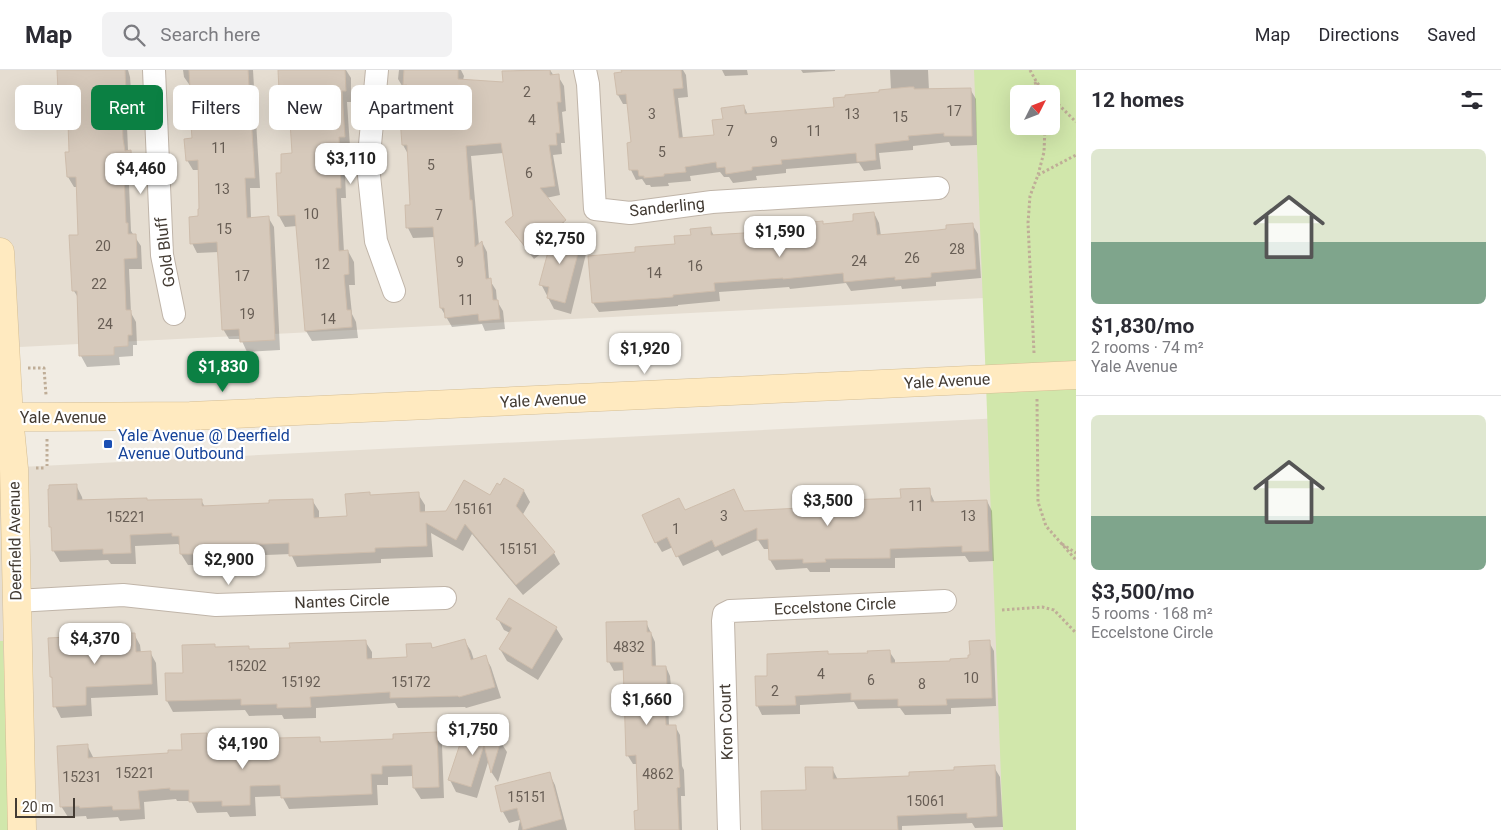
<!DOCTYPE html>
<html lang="en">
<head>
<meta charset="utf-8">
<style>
	body { margin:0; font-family:Roboto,sans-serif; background:#f2f2f3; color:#2b2b33; height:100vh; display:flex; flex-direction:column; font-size:19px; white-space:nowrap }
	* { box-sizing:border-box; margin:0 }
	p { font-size:16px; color:#7c7c81 }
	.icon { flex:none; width:28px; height:28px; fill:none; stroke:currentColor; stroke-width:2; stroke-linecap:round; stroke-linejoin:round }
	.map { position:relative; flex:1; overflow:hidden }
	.drawer { display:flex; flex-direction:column; background:#fff; width:425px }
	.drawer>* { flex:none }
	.hud { position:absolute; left:15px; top:15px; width:475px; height:45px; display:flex; gap:10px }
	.needle { width:32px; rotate:48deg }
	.buttons { position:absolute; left:1010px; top:15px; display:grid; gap:10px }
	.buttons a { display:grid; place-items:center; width:50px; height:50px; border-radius:8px; background:#fff; box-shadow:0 5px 20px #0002; font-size:25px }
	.scale { position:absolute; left:15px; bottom:12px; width:60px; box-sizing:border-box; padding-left:5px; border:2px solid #433b33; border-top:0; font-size:14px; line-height:18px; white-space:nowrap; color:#433b33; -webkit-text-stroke:4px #fff; paint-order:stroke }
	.price { position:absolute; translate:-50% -42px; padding:0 11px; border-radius:10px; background:#fff; color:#222; font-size:16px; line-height:32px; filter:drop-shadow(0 1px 2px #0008) }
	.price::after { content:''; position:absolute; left:50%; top:30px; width:15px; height:11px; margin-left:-8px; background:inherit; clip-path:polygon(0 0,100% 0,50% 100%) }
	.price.current { background:#0b8043; color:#fff }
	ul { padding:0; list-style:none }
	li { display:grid; align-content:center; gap:10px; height:265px; padding:0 15px }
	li+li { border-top:1px solid #e1e1e2 }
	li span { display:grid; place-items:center; height:155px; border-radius:8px; color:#555 }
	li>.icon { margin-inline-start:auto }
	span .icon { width:90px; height:90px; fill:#fffc; stroke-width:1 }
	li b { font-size:21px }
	h2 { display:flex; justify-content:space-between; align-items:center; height:60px; padding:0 15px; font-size:21px }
	.chip { padding:0 18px; border-radius:8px; background:#fff; box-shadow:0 5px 20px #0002; font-size:18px; line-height:45px }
	.chip.current { background:#0b8043; color:#fff }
	header { display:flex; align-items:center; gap:30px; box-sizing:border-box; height:70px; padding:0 25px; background:#fff; border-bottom:1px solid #e1e1e2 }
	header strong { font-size:24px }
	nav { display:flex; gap:28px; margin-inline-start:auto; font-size:18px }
	.search { width:350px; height:45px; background:#f2f2f3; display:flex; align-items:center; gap:12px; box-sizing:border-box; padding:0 18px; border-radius:8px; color:#7c7c81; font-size:19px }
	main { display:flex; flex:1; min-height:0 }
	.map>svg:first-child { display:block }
	.residential { fill:#e5ddd1 }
	.green { fill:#d1e7ab; fill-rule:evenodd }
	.shadow { fill:#0003 }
	.building { fill:#d6c9bb; stroke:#cebdac }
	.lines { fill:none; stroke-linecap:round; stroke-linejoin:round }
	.street-casing { stroke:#c0b5a9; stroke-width:24 }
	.secondary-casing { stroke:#d5be94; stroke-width:29 }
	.path { stroke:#bfad97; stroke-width:3; stroke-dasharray:2.5 2.5; stroke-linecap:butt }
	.street { stroke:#fff; stroke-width:22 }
	.secondary { stroke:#ffeac0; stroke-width:28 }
	.transit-dot { fill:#1a4fb4; stroke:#fff; stroke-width:2 }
	.labels { text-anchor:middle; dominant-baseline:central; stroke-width:4.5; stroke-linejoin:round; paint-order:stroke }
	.number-label { font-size:14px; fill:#685e55 }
	.street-label { font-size:16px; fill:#433b33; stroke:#fff }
	.transit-label { font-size:16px; fill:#164399; stroke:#fff; text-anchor:start }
</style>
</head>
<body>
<header>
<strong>Map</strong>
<div class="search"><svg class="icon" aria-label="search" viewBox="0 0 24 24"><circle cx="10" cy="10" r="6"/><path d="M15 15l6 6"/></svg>Search here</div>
<nav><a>Map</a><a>Directions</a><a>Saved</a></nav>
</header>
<main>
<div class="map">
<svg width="1076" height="760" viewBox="0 0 1076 760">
	<rect width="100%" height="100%" fill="#f1ece3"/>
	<path class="residential" d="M 0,0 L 975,0 L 984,228 L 0,278 Z
		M 1002,348 L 1016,760 L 0,760 L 0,398 Z"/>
	<path class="green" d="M 974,0 L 1076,0 L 1076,760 L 1003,760 ZM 1019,24 L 1051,24 L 1051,56 L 1019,56 Z
		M 0,571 L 3,571 L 9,760 L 0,760 Z"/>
	<path class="shadow" d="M 70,0 L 128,0 L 130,7 L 132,32 L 126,32 L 128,80 L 136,92 L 137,114 L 129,115 L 131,161 L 141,176 L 142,199 L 129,199 L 131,243 L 136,252 L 137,275 L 133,275 L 133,286 L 119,287 L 120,295 L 87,297 L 81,286 L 79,229 L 74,221 L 79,166 L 78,117 L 74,117 L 68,107 L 70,83 L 68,34 L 59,20 L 59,2 Z
		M 183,0 L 253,0 L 260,118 L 250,118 L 251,148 L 268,147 L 274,157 L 280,280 L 247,282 L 241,269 L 229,269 L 223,259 L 219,182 L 197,183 L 192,173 L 201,140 L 199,100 L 193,100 L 187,90 L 193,69 L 194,56 L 191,17 L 184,7 Z
		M 280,0 L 346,0 L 351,8 L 351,32 L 347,32 L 350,77 L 344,78 L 346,128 L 341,128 L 344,182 L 348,181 L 354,192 L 355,215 L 349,215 L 352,244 L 356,252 L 358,268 L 312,271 L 306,261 L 297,156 L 285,157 L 279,146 L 283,104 L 293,85 L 290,32 L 286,32 L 280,21 Z
		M 399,0 L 461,0 L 464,6 L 463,10 L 505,14 L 504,2 L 523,0 L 550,0 L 554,6 L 558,6 L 564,16 L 566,41 L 562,42 L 565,73 L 561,73 L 562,84 L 553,85 L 560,125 L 546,128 L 570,161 L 565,164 L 581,169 L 587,180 L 571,244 L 554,239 L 541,214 L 551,176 L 534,189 L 513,162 L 507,152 L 514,147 L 503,83 L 471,86 L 479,175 L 482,172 L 487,182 L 489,209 L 496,220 L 497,231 L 503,241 L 505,259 L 485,261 L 482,254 L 452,257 L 441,238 L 435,167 L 413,168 L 408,158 L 412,136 L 408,84 L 403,75 L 407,19 L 404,19 L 398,9 Z
		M 623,0 L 683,0 L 686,5 L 688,27 L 678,28 L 683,69 L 715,66 L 724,50 L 744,36 L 748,45 L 836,38 L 891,20 L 890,0 L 928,0 L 929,20 L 970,19 L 976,29 L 977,75 L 951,76 L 949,72 L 913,76 L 913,80 L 879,83 L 881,99 L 864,101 L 859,93 L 786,99 L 786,103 L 756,106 L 757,110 L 733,113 L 729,107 L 724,107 L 720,102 L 690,106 L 691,111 L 668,113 L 669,116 L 651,117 L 650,115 L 646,115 L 642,109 L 636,110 L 631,100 L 628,74 L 632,73 L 628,34 L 623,34 L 618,25 Z
		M 722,0 L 747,0 L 748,5 L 725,6 Z
		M 801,0 L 835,0 L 835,1 L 803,3 Z
		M 874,143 L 879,153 L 881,166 L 938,161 L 972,154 L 978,164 L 981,208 L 936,212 L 936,216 L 902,219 L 901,216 L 851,221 L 846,213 L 790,219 L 789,217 L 719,222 L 720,231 L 678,235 L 678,236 L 599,242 L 593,233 L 636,183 L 676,175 L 710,158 L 714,166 L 761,163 L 791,150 L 794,155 L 822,152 L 824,155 L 854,152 Z
		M 76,415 L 82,427 L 83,432 L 201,430 L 205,437 L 271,435 L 312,430 L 319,441 L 319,449 L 348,447 L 370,426 L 418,424 L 425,435 L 425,443 L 447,442 L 491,426 L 524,421 L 530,432 L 522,446 L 554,483 L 560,494 L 523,525 L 472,464 L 463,481 L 431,463 L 433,487 L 381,489 L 381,493 L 297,497 L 291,484 L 244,486 L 245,502 L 224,503 L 219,495 L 188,495 L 181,484 L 181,477 L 178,474 L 135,476 L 136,494 L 111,494 L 108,490 L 60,492 L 53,480 L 52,459 L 51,456 Z
		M 929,420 L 935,433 L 987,431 L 992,441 L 994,491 L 969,492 L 965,486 L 895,488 L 895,498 L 830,498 L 830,502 L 810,502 L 807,498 L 776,500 L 770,490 L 770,479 L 764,479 L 758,470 L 722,486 L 718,480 L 683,496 L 673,477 L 662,482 L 656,472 L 686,442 L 744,442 L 799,439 L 801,442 L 850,441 L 902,430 Z
		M 510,529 L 556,558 L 563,569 L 538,610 L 507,591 L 500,579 L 510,563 L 504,560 L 498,549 Z
		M 646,552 L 655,572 L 656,598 L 666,597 L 670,606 L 672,626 L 668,626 L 669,657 L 675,656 L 680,665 L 682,696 L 684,700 L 685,726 L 681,726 L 682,760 L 636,760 L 639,742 L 638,694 L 633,694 L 628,686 L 625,600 L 614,601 L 609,592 L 607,554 Z
		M 134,564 L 140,575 L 141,583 L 150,582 L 156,593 L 158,625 L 91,628 L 92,646 L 61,648 L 55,636 L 54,611 L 51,607 Z
		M 464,570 L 471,581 L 474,590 L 485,586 L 491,597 L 501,628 L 466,638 L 465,637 L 398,638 L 395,633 L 316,638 L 316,648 L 284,649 L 282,645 L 249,646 L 245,640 L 173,642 L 167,631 L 185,604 L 215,578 L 248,577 L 250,580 L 291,579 L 365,571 L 372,582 L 372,590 L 408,588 L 431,575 L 433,579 Z
		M 989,572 L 994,581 L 996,636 L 951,638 L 951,644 L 905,645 L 900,638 L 858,639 L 854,632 L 800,635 L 800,644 L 762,645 L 757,635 L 769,607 L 829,586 L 869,584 L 889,581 L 895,590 L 895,594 L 952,593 L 969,590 Z
		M 466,660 L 500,671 L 507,682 L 498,712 L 492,703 L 489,689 L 477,728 L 456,722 L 450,710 Z
		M 436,663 L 442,675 L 444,728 L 421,729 L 414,718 L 414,706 L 388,707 L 388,715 L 377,715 L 378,735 L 289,739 L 282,726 L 255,727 L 256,746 L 230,747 L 227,742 L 197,743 L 191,731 L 177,731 L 176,729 L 144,732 L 145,749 L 120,751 L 118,747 L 87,749 L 86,746 L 68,747 L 61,736 L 87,675 L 94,689 L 169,684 L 183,681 L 206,664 L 212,676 L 213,679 L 215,679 L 218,684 L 280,681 L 319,668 L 322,673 L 394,670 Z
		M 994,697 L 1000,707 L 1003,757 L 975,758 L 972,753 L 902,756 L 902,760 L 763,760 L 832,698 L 838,710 L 910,707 Z
		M 549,703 L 555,715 L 567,760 L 518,760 L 520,750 L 509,753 L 503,742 Z"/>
	<path class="building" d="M 57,0 L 125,0 L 126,22 L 121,22 L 123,69 L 125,81 L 131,80 L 132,104 L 124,104 L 126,153 L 128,153 L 128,164 L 136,164 L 137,188 L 124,189 L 126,240 L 131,240 L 132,265 L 128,265 L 128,276 L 114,277 L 114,285 L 79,286 L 77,221 L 72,221 L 69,165 L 78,165 L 76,107 L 67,107 L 65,82 L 69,82 L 67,24 L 60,24 L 60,20 L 58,20 Z
		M 189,0 L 248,0 L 255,108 L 245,108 L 247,148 L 269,146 L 275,270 L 240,272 L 239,259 L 222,260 L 217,172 L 190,174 L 189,147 L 198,146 L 198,139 L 199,139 L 198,90 L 186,91 L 184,69 L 192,68 L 191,55 L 192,55 Z
		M 278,0 L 345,0 L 346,21 L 342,21 L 345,67 L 339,67 L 341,118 L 336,118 L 339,181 L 348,180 L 349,204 L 344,205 L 347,240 L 351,240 L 352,257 L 305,261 L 295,145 L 278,146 L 276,103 L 281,103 L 281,84 L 292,83 L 288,21 L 279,21 Z
		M 404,0 L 458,0 L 458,9 L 503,12 L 502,1 L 550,0 L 550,5 L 559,4 L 561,32 L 557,32 L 560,63 L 556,63 L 557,75 L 549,75 L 555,116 L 540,118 L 566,150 L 528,180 L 505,152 L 513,146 L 501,73 L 466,76 L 470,130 L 472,130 L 475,177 L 482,171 L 486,209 L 491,208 L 493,230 L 498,230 L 500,249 L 479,251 L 478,244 L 445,248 L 444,238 L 440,238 L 433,157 L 406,158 L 405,135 L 410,135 L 407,75 L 402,75 L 400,48 L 404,48 L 407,15 L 403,15 Z
		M 621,0 L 681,0 L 683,18 L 673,19 L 679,68 L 714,65 L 712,50 L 723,49 L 721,38 L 744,35 L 745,44 L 834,37 L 833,28 L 845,27 L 845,25 L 879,22 L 879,20 L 909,17 L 914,17 L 914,19 L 971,18 L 972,66 L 944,66 L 944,63 L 908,66 L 909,70 L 875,74 L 876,90 L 857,92 L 856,83 L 781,90 L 782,94 L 752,97 L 752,100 L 726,104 L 725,97 L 717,98 L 716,92 L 685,97 L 686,102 L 664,104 L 664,106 L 644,108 L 644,106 L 639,106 L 638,100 L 629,100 L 627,73 L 631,72 L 626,24 L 617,25 L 614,3 L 622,2 Z
		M 874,142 L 877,165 L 938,160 L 946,159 L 946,155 L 973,153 L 976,199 L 931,203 L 931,207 L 895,210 L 895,207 L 844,212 L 843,203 L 783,209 L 783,208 L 714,213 L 715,221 L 673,225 L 673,227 L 661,228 L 592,233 L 588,186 L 635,182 L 635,177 L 675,174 L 674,166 L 691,165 L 690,159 L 711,157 L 711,165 L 760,162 L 759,158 L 767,158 L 767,151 L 792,148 L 793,154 L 823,151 L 823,154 L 853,151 L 853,144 Z
		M 554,160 L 582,168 L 565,233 L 547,228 L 549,217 L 539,215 Z
		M 504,408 L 524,420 L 516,436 L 555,482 L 516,515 L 465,454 L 456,470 L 426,453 L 427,476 L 375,478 L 375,482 L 289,486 L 289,473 L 239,475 L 239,491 L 216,492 L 216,484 L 180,484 L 179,466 L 172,466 L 172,463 L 130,465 L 131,483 L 103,484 L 103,479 L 52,481 L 51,457 L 49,457 L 48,419 L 49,419 L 49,415 L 77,414 L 77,430 L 147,428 L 147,430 L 202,429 L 202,436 L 269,433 L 269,430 L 313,429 L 314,448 L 347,446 L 345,424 L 370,422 L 370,425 L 419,422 L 420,442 L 446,441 L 464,410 L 490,425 L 497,413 L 500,415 Z
		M 930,418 L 931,432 L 987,430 L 989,481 L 962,482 L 962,476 L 890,479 L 890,488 L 825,489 L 826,492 L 803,493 L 803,489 L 769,490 L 768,469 L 757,470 L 757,458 L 715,477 L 712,470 L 676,487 L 667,467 L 655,473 L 642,445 L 679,428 L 685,440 L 734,419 L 744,441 L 800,438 L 797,441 L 848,440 L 848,430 L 901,428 L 900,419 Z
		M 509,528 L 557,557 L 532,599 L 499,579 L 512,558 L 496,549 Z
		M 647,551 L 647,562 L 651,562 L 652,596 L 666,596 L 667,618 L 664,618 L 666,655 L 676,655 L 680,717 L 677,718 L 679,760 L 635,760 L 634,741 L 638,740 L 636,685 L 626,686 L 623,592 L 607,592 L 606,552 Z
		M 135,563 L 136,582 L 151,581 L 152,614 L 86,617 L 86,635 L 53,637 L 52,607 L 50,607 L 48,568 L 67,567 L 67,565 Z
		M 465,569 L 471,590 L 486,585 L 495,617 L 459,627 L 458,626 L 390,628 L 390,622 L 310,627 L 311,637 L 277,638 L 277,634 L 241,635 L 241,629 L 166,631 L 165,603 L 183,603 L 182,575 L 215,574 L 215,577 L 249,576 L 249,579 L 290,578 L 289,573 L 366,570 L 367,589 L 407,587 L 406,574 L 431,573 L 432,578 Z
		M 990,570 L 992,628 L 946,629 L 947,635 L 898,636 L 898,629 L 851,630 L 851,623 L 795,626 L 796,635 L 756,636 L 755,606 L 767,606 L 767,584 L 828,581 L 828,584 L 868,583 L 867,581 L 890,580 L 891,593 L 950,591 L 950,589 L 968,588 L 968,585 L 970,585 L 969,571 Z
		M 465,659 L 501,670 L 491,703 L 484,675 L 471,717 L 448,710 Z
		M 437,662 L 439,717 L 413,718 L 412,695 L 382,696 L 382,704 L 371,704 L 372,724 L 281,728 L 280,715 L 250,716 L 250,735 L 222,736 L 222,731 L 189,732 L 189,720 L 170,720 L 170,718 L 138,721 L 140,739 L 113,740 L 112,736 L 80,738 L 79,736 L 60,737 L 57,676 L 88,674 L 88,688 L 168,683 L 168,680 L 182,680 L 181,664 L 207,663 L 208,679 L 216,678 L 216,682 L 279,680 L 278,668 L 320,667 L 320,672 L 393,669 L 393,664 Z
		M 995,695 L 997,746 L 967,748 L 967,743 L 897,746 L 898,760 L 762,760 L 761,721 L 806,720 L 805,697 L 833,697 L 833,709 L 909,706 L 909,702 L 954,700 L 954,697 Z
		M 550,702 L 562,749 L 523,760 L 517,738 L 501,742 L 495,716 Z"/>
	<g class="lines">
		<g class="street-casing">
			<path id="street" d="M 154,0 L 162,185 L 174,244
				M 377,0 L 368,96 L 376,171 L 394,221
				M 585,0 L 588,14 L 595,139 L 630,143 L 712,132 L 938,118
				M 16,531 L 123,525 L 216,535 L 445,528
				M 729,760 L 723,551 L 724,544 L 730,541 L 945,531"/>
		</g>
		<g class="secondary-casing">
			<path id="secondary" d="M 0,182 L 9,347 L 14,399 L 22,760
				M 0,345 L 9,347 L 47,347 L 190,346 L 1076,305"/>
		</g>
		<path class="path" d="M 1030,0 L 1037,13 L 1048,24
			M 1035,12 L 1039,24
			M 1051,27 L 1076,52
			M 1038,105 L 1076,85
			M 1034,283 L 1028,153 L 1030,126 L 1038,105 L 1044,82 L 1045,56
			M 28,298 L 44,298 L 46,325
			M 1037,329 L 1038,432 L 1046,456 L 1076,490
			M 47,369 L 47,396
			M 36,398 L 45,398
			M 1062,474 L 1076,483
			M 1002,540 L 1042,537 L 1054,540 L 1076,563"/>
		<use href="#street" class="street"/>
		<use href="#secondary" class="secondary"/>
	</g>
	<rect class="transit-dot" x="103" y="369" width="10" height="10" rx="2.5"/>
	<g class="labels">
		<g class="number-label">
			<text x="527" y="22">2</text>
			<text x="954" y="41">17</text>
			<text x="652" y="44">3</text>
			<text x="852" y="44">13</text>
			<text x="900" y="47">15</text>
			<text x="532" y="50">4</text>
			<text x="730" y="61">7</text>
			<text x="814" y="61">11</text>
			<text x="774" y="72">9</text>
			<text x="219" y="78">11</text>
			<text x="662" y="82">5</text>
			<text x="431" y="95">5</text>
			<text x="529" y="103">6</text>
			<text x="222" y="119">13</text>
			<text x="311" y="144">10</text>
			<text x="439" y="145">7</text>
			<text x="224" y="159">15</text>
			<text x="103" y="176">20</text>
			<text x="957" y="179">28</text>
			<text x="912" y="188">26</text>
			<text x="859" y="191">24</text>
			<text x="460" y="192">9</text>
			<text x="322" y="194">12</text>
			<text x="695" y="196">16</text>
			<text x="654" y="203">14</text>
			<text x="242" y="206">17</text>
			<text x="99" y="214">22</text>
			<text x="466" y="230">11</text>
			<text x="247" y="244">19</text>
			<text x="328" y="249">14</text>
			<text x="105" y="254">24</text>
			<text x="916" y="436">11</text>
			<text x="474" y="439">15161</text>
			<text x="724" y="446">3</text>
			<text x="968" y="446">13</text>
			<text x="126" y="447">15221</text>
			<text x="676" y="459">1</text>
			<text x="519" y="479">15151</text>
			<text x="629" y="577">4832</text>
			<text x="247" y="596">15202</text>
			<text x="821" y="604">4</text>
			<text x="971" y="608">10</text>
			<text x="871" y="610">6</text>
			<text x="301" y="612">15192</text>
			<text x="411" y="612">15172</text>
			<text x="922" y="614">8</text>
			<text x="775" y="621">2</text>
			<text x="135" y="703">15221</text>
			<text x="658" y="704">4862</text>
			<text x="82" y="707">15231</text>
			<text x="527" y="727">15151</text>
			<text x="926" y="731">15061</text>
		</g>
		<g class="street-label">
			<text transform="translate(667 137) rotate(-6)">Sanderling</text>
			<text transform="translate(165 182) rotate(-97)">Gold Bluff</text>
			<text transform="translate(947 311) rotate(-3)">Yale Avenue</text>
			<text transform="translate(543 330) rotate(-3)">Yale Avenue</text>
			<text x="63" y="347">Yale Avenue</text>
			<text transform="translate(15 471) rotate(-91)">Deerfield Avenue</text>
			<text transform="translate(342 531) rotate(-2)">Nantes Circle</text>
			<text transform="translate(835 536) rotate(-3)">Eccelstone Circle</text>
			<text transform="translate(726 652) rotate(-92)">Kron Court</text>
		</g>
		<g class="transit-label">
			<text x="118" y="365">Yale Avenue @ Deerfield<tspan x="118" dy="18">Avenue Outbound</tspan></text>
		</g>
	</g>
</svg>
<div class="buttons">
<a><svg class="needle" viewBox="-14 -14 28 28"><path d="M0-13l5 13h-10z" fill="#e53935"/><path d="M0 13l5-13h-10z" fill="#7c7c81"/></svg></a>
</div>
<div class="scale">20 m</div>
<b class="price" style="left:351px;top:115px">$3,110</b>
<b class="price" style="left:141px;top:125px">$4,460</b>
<b class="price" style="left:780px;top:188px">$1,590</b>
<b class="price" style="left:560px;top:195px">$2,750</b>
<b class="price" style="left:645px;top:305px">$1,920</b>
<b class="price current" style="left:223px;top:323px">$1,830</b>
<b class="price" style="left:828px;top:457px">$3,500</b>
<b class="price" style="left:229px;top:516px">$2,900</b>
<b class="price" style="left:95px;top:595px">$4,370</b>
<b class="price" style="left:647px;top:656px">$1,660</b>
<b class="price" style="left:473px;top:686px">$1,750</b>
<b class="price" style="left:243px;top:700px">$4,190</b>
<div class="hud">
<a class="chip">Buy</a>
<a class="chip current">Rent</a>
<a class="chip">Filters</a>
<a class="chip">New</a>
<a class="chip">Apartment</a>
</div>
</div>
<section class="drawer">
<h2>12 homes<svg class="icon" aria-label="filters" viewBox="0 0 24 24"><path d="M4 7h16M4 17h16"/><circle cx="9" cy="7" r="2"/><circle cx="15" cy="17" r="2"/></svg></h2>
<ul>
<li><span style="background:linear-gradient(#dfe7d0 60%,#7fa58c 0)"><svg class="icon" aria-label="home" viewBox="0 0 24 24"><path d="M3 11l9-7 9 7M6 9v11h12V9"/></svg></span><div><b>$1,830/mo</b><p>2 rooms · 74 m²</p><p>Yale Avenue</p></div></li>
<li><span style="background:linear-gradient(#dfe7d0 65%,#7fa58c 0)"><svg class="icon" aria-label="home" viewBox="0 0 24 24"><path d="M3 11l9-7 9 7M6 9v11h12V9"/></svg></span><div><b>$3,500/mo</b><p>5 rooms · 168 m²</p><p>Eccelstone Circle</p></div></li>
</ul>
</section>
</main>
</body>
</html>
